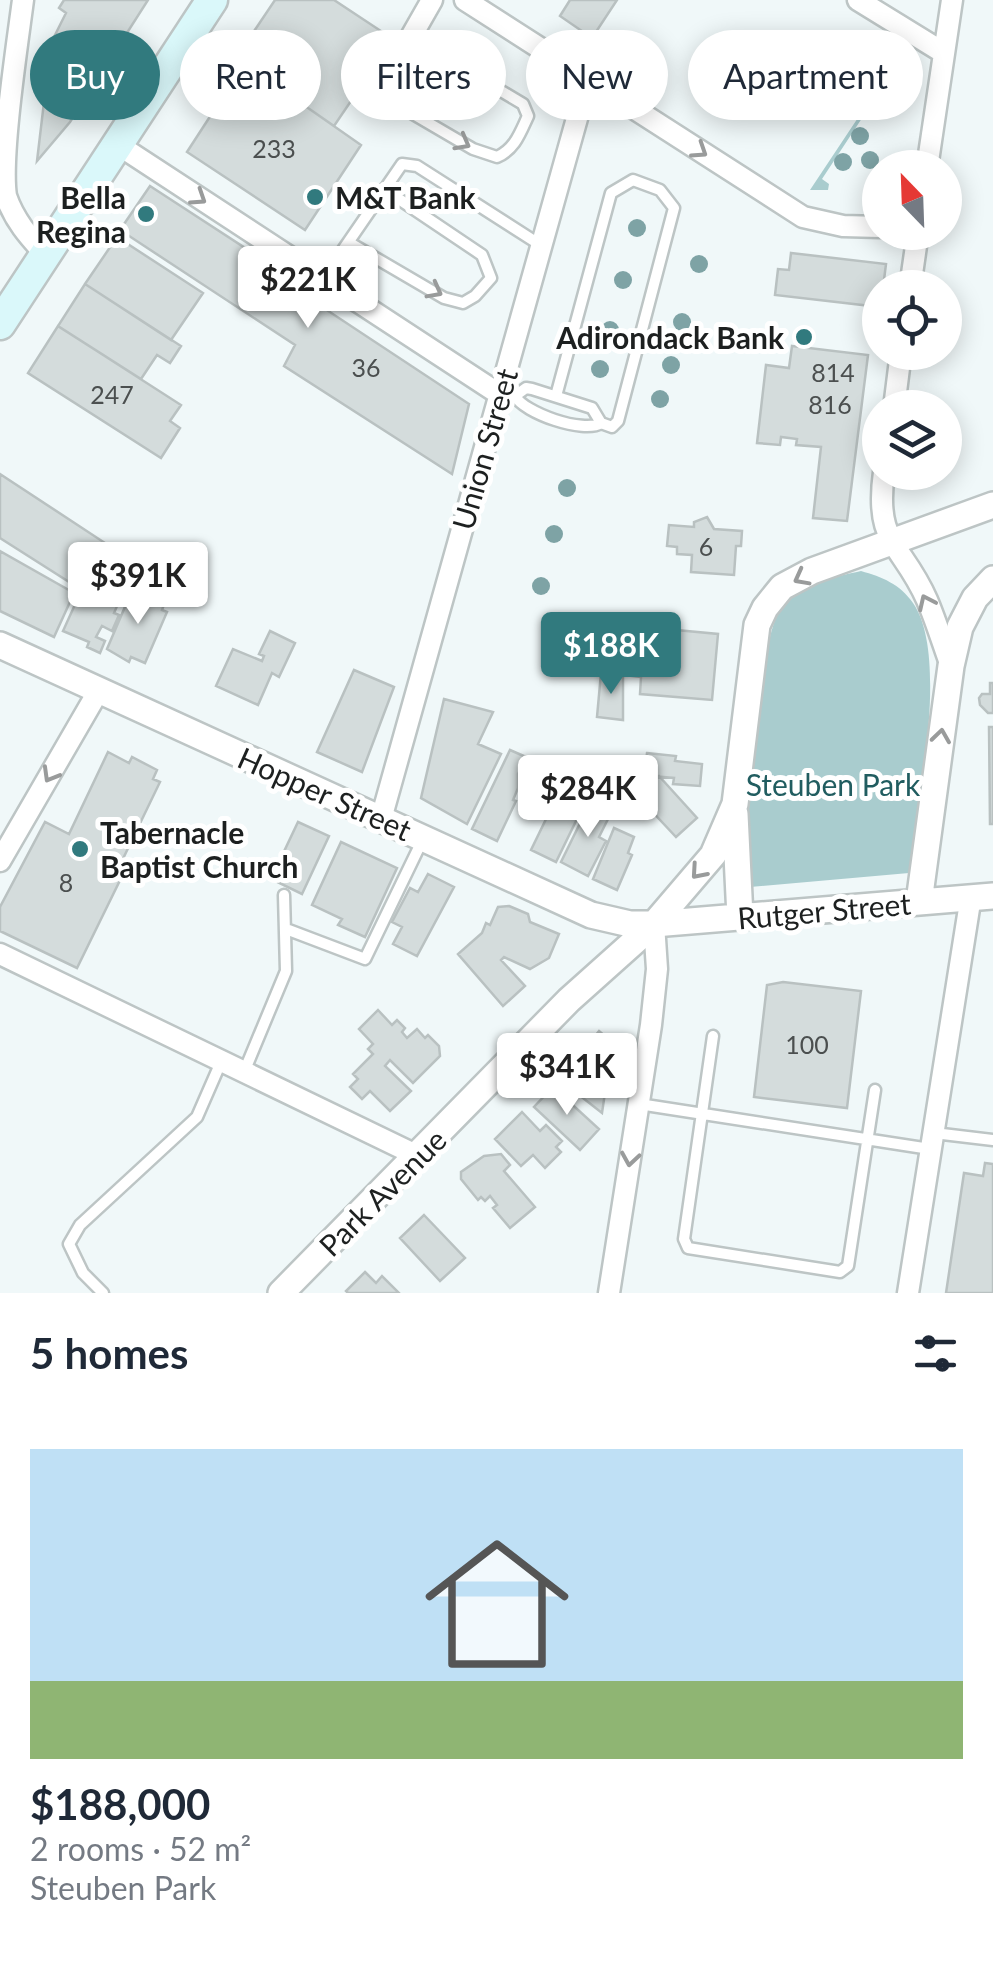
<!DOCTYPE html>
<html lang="en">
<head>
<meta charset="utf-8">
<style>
	body { margin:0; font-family:Lato,sans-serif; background:#f6f6f7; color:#1f2937; height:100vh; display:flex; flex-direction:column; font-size:38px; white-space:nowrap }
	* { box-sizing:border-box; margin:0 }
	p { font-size:32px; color:#747a83 }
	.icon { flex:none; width:55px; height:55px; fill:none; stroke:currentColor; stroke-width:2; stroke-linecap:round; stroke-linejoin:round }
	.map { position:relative; height:1293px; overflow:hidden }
	.sheet { display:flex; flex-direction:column; background:#fff; flex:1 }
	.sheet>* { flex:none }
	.guide { position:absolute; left:30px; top:30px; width:935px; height:90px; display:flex; gap:20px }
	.needle { width:65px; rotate:337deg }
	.controls { position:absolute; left:862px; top:150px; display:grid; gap:20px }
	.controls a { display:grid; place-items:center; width:100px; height:100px; border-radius:50%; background:#fff; box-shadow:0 5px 25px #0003; font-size:50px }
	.price { position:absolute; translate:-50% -85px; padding:0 22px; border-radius:10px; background:#fff; color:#222; font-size:32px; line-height:65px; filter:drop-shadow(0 2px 5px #0008) }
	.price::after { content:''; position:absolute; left:50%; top:60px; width:30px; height:22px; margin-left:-15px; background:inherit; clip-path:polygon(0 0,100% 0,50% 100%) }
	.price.active { background:#317a7e; color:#fff }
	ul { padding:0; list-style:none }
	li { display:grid; align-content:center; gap:20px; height:530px; padding:0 30px }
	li+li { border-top:2px solid #e0e1e3 }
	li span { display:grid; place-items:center; height:310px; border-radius:0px; color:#555 }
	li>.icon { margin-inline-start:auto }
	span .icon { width:180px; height:180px; fill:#fffc; stroke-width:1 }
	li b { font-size:42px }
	h2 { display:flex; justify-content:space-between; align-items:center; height:120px; padding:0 30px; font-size:42px }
	.tag { padding:0 35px; border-radius:45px; background:#fff; box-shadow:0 5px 25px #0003; font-size:35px; line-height:90px }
	.tag.active { background:#317a7e; color:#fff }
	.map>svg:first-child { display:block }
	.green { fill:#a9ccce }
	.building { fill:#d4dcdc; stroke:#b9c1c1; stroke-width:2.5 }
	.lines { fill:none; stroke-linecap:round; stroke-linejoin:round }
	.service-casing { stroke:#bdc5c5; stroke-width:15 }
	.minor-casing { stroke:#bdc5c5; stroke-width:25 }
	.tertiary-casing { stroke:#bdc5c5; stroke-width:30 }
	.secondary-casing { stroke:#bdc5c5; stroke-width:35 }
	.service { stroke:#fff; stroke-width:10 }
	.minor { stroke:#fff; stroke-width:20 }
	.tertiary { stroke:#fff; stroke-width:25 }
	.secondary { stroke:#daf8fa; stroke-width:30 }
	.tree { fill:#7ea3a5 }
	.oneway { stroke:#999b9b }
	.poi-dot { fill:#317a7e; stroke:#fff; stroke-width:4 }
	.labels { text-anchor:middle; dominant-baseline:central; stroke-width:10; stroke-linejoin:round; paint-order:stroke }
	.number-label { font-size:25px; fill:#4b4f4f }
	.poi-label { font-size:30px; font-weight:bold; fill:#1d2020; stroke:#fff; text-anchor:end }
	.street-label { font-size:30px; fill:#1d2020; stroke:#fff }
	.park-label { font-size:30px; fill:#215d60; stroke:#fff }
</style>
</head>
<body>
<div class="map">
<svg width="993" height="1293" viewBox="0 0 993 1293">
	<rect width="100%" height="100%" fill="#f0f8f9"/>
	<path class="green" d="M 899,56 L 909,62 L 908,70 L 895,68 L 822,179 L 829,184 L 828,190 L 810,190 Z
		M 861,571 C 882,577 900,584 913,603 C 950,656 917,809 909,873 L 750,887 C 748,867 744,846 744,825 C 745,789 763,626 783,604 C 803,583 834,577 861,571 Z"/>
	<path class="building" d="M 64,0 L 148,0 L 70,122 L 37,161 L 51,43 L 66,13 L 59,8 Z
		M 275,0 L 334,0 L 393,39 L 334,126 L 236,58 Z
		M 570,0 L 617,0 L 592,38 L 560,16 Z
		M 248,66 L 361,145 L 305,230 L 187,152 L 224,95 L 228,96 Z
		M 150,186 L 308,289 L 304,295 L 469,404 L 452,474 L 284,366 L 295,345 L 120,230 Z
		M 117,237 L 203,293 L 171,340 L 85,284 Z
		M 791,253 L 886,264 L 883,288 L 880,288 L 880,307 L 775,295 L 778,269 L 789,270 Z
		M 85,284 L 181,346 L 170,363 L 157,355 L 141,379 L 58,326 Z
		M 58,326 L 181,405 L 170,421 L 180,428 L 161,458 L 28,373 Z
		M 792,346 L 868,355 L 847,521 L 813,518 L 821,447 L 796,445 L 797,439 L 781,437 L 780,445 L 757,443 L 766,365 L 789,368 Z
		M 0,474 L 105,543 L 77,587 L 0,538 Z
		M 707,517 L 714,529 L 742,531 L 741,546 L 736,546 L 734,575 L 691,572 L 692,555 L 677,554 L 677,547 L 667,546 L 669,525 L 694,527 L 694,522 Z
		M 0,551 L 74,593 L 54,637 L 0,611 Z
		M 92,567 L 115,578 L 108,592 L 121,597 L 114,613 L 119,615 L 112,631 L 102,626 L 96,637 L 105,641 L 100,653 L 87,647 L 89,642 L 63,631 Z
		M 133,588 L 165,602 L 162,610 L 167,612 L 145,663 L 131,657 L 129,662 L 107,649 Z
		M 655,628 L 718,634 L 712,700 L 640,694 L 641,677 L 623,675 L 623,659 L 638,660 L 639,639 L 654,640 Z
		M 270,631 L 295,643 L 279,677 L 272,673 L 258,705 L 216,686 L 233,649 L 262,661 L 264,656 L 259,654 Z
		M 354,670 L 394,687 L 362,772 L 317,752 Z
		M 601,673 L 623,675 L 623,720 L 597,717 Z
		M 990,683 L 993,683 L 993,713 L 988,713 L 980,705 L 979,698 L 982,694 L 990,694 Z
		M 444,699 L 493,712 L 478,744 L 501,754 L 467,824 L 421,798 Z
		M 989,727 L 993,727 L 993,824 L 990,824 Z
		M 510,750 L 526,757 L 518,774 L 518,788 L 513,800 L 516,801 L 497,841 L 472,829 Z
		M 108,752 L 129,763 L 132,757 L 157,770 L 153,779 L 160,782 L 120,865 L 126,868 L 77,968 L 0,931 L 0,907 L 45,822 L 69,834 Z
		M 647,753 L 676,756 L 675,761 L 702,764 L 700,786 L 673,784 L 674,778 L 651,776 L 652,762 L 646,762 Z
		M 568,774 L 593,786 L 556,862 L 531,850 Z
		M 659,776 L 697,818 L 676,837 L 634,792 L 646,781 L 650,785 Z
		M 591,801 L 612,811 L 599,837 L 606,841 L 588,876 L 561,862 Z
		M 298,822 L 329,836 L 302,894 L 271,879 Z
		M 614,828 L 634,837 L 628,853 L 632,855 L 617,890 L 593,879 Z
		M 341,842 L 397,868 L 365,937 L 338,925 L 342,919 L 312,905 Z
		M 428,874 L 454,887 L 417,956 L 393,944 L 402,927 L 392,922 L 410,888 L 418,892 Z
		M 509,906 L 528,914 L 530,922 L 559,934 L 549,958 L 530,969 L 504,957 L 501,960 L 525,986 L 503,1006 L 458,954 L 482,933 L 486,923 L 490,925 L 498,907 Z
		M 783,982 L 861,991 L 847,1108 L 754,1097 L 767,985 Z
		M 378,1010 L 392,1025 L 397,1020 L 405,1028 L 402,1032 L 407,1038 L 417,1029 L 425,1038 L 428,1035 L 439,1046 L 440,1056 L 413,1083 L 390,1060 L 385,1066 L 411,1091 L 390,1111 L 370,1091 L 362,1099 L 350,1087 L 358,1079 L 353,1074 L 373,1054 L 368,1049 L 373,1044 L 359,1029 Z
		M 599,1031 L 613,1043 L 606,1057 L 610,1059 L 602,1113 L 560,1080 Z
		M 553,1087 L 599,1129 L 580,1150 L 534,1107 Z
		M 522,1112 L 540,1131 L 546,1125 L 562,1141 L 556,1147 L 561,1152 L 545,1168 L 533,1155 L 521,1166 L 495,1139 Z
		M 501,1154 L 510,1165 L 504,1171 L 535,1207 L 510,1228 L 493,1208 L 497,1205 L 490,1196 L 485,1201 L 481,1197 L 478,1200 L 461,1179 L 461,1172 L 484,1156 Z
		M 985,1163 L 993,1164 L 993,1293 L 946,1293 L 964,1173 L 983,1176 Z
		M 424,1215 L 465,1258 L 440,1281 L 400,1238 Z
		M 365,1272 L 376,1283 L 382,1276 L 399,1293 L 348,1293 L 346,1291 Z"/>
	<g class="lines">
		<g class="service-casing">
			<path id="service" d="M 379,94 L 473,149 L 497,157 C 515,149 520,133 528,116 L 523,104 L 412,38
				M 350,243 L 444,298 L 463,303 L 475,296 L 491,278 L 482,255 L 384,189
				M 323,279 L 402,164 L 417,166 L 542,246
				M 500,394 L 515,396 L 526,388 L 532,389 L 592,408 L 601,423 C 584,434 524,413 515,396
				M 556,396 L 611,193 L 633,180 L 660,190 L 674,208 L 618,421 L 612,427 L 601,423
				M 286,929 L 365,959 L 423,839
				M 713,1036 L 684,1239 L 688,1248 L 840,1272 L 848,1266 L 875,1090
				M 244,1072 L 286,971 L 284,895
				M 639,1104 L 930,1149
				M 934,1133 L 993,1140
				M 103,1293 L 83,1273 L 69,1244 L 80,1225 L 197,1117 L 221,1062"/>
		</g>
		<g class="minor-casing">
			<path id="minor" d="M 23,0 C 17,46 0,157 6,196 C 14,220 29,237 46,255
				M 465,0 L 803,217 L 843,226 L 880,227
				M 858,0 L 944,53
				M 379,93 L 432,0
				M 117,144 L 499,394
				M 927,168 L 952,0
				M 910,288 L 918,232
				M 894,408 L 901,352
				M 884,472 C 874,545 902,543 927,600 C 936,621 943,644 951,666
				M 381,819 L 588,79
				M 0,861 L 99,690
				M 0,954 L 418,1156
				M 609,1293 L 651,1025 L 657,969 L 654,924
				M 908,1293 L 971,896"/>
		</g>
		<g class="tertiary-casing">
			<path id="tertiary" d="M 0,645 L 591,915 L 630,924 L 654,924 L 993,896
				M 735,814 L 740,917
				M 919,902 L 951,666 L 960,627 L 975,598 L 993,579
				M 281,1293 L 569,1000 L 654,924 L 713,855 L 735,804 L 757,625 L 765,608 L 782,587 L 812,571 L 993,505"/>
		</g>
		<g class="secondary-casing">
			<path id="secondary" d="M 0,324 L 212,0"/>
		</g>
		<use href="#service" class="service"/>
		<use href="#minor" class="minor"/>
		<use href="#tertiary" class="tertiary"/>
		<use href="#secondary" class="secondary"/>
	</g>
	<g class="tree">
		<circle cx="877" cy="109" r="9"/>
		<circle cx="860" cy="136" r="9"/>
		<circle cx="870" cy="160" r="9"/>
		<circle cx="843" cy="162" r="9"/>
		<circle cx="637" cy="228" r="9"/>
		<circle cx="699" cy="264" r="9"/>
		<circle cx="623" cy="280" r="9"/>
		<circle cx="682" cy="322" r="9"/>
		<circle cx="610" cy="330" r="9"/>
		<circle cx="671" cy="365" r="9"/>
		<circle cx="600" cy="369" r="9"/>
		<circle cx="660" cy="399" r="9"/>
		<circle cx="567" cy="488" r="9"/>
		<circle cx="554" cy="534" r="9"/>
		<circle cx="541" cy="586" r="9"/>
	</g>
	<defs><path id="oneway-chevron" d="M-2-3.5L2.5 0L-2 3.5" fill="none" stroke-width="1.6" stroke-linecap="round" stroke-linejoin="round" transform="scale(2.5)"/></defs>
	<g class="oneway">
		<use href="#oneway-chevron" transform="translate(463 143) rotate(29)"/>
		<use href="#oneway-chevron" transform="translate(700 151) rotate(33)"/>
		<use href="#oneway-chevron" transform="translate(199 198) rotate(33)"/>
		<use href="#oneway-chevron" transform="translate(435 291) rotate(28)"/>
		<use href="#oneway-chevron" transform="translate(801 578) rotate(152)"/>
		<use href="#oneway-chevron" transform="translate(926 602) rotate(-115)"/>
		<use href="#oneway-chevron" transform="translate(941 736) rotate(-82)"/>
		<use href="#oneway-chevron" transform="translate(50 775) rotate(120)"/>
		<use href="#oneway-chevron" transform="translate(698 872) rotate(131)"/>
		<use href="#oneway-chevron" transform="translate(630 1159) rotate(99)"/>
	</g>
	<g class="poi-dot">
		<circle cx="315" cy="197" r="10"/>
		<circle cx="146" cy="214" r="10"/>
		<circle cx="804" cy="337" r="10"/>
		<circle cx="80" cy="849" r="10"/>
	</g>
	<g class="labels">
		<g class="number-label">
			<text x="274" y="148">233</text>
			<text x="366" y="367">36</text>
			<text x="833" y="372">814</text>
			<text x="112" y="394">247</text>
			<text x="830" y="404">816</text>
			<text x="706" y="546">6</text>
			<text x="66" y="882">8</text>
			<text x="807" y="1044">100</text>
		</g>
		<g class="poi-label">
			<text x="126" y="197">Bella<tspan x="126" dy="34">Regina</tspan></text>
			<text x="335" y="197" text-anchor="start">M&amp;T Bank</text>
			<text x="784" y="337">Adirondack Bank</text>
			<text x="100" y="832" text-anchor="start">Tabernacle<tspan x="100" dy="34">Baptist Church</tspan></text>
		</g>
		<g class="street-label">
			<text transform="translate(484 449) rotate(-74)">Union Street</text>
			<text transform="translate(325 793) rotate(24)">Hopper Street</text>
			<text transform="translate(824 910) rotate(-5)">Rutger Street</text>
			<text transform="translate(382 1192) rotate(-45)">Park Avenue</text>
		</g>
		<g class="park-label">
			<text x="833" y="784">Steuben Park</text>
		</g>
	</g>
</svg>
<div class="controls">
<a><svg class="needle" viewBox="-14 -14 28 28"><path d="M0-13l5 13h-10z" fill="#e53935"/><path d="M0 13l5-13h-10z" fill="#747a83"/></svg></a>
<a><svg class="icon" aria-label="locate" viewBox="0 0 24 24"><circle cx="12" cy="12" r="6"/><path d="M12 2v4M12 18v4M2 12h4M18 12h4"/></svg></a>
<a><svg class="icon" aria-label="layers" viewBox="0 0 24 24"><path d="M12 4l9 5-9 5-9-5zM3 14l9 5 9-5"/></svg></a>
</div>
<b class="price" style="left:308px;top:331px">$221K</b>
<b class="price" style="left:138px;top:627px">$391K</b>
<b class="price active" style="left:611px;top:697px">$188K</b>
<b class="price" style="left:588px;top:840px">$284K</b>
<b class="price" style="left:567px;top:1118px">$341K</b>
<div class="guide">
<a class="tag active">Buy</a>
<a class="tag">Rent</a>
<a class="tag">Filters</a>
<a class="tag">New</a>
<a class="tag">Apartment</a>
</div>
</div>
<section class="sheet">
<h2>5 homes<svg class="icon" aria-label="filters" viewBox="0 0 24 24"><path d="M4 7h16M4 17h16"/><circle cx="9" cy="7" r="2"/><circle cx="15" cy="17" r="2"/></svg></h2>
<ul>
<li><span style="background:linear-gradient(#bfe0f5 75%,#8fb573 0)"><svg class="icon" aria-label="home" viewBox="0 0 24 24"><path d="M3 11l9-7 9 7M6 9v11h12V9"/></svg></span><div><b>$188,000</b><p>2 rooms · 52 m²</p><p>Steuben Park</p></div></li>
</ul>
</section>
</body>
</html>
